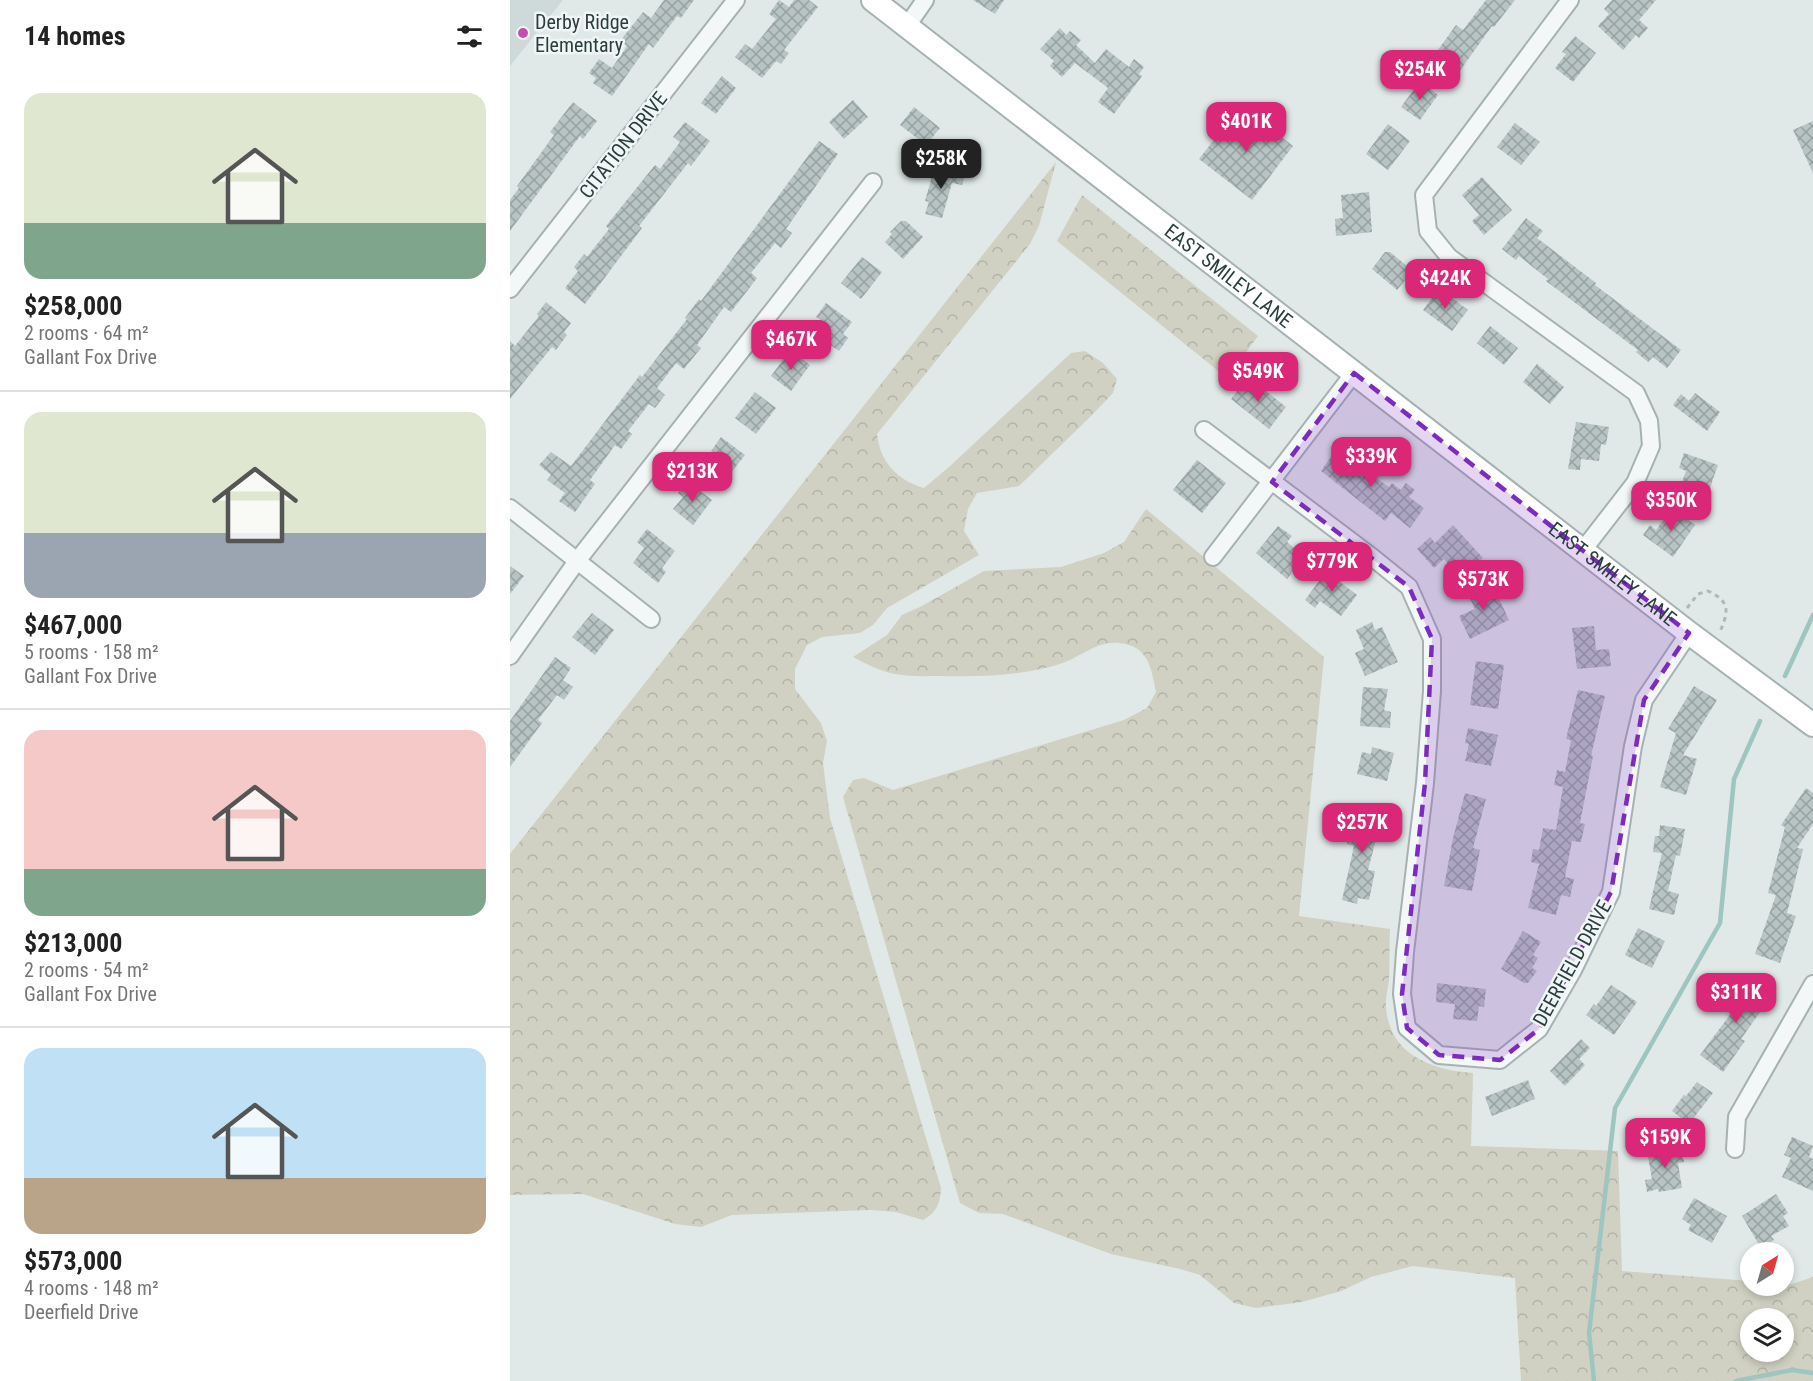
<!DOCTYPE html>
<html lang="en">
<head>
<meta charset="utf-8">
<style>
	body { margin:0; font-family:"Roboto Condensed",sans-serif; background:#f2f2f2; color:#222; height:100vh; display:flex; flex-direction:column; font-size:22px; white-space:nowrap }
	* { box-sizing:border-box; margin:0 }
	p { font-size:20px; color:#767676 }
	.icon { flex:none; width:33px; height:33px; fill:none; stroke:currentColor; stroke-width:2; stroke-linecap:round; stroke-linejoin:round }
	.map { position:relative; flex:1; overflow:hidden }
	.drawer { display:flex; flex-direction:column; background:#fff; width:510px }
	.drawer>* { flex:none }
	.needle { width:39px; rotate:37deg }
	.fabs { position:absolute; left:1230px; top:1242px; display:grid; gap:12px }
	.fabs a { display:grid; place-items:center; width:54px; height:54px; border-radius:50%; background:#fff; box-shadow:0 3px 9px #0003; font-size:30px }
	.price { position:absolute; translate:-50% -51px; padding:0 14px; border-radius:12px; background:#db2777; color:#fff; font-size:20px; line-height:39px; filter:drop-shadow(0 2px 3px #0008) }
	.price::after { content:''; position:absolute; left:50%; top:36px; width:18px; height:14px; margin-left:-9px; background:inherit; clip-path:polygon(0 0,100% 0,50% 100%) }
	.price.selected { background:#222; color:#fff }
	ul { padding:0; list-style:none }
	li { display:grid; align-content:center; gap:12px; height:318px; padding:0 24px }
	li+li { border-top:2px solid #e0e0e0 }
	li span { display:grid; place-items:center; height:186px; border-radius:18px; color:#555 }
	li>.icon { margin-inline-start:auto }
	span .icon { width:108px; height:108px; fill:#fffc; stroke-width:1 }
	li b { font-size:26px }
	h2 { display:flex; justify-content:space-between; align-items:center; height:72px; padding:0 24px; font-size:26px }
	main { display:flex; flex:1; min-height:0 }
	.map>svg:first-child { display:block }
	.built { fill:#cedad9 }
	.forest { fill:url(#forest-crowns); fill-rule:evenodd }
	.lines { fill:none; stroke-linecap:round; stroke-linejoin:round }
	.stream { stroke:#9ec5c0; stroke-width:4.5 }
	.building { fill:url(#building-cross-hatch) }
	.street-casing { stroke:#a6b2b2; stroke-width:20 }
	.secondary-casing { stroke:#a6b2b2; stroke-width:26 }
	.path { stroke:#afb8b8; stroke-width:3; stroke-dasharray:4.5 4.5; stroke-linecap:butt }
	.street { stroke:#f3f7f7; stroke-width:16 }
	.secondary { stroke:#fff; stroke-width:22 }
	.marked { fill:#7b2cbf; fill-opacity:0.2; stroke:#7b2cbf; stroke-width:4.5; stroke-dasharray:12 8; stroke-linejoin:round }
	.poi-dot { fill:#c34fac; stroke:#f0f6f5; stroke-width:2 }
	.labels { text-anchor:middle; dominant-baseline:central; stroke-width:5; stroke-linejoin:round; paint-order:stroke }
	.poi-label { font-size:20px; fill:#2a3e3e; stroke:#f0f6f5; text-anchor:start }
	.street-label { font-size:20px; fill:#2a3e3e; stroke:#f0f6f5 }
</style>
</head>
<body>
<main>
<section class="drawer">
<h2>14 homes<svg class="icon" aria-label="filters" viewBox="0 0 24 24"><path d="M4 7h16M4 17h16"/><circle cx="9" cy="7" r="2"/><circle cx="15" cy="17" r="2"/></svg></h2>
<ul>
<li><span style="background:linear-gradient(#dfe7d0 70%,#7fa58c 0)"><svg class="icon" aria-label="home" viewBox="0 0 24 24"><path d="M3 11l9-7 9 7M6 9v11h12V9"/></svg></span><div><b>$258,000</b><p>2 rooms · 64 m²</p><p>Gallant Fox Drive</p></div></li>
<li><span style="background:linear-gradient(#dfe7d0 65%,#9aa5b1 0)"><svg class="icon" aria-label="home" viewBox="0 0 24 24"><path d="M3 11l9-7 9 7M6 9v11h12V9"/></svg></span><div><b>$467,000</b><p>5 rooms · 158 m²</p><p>Gallant Fox Drive</p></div></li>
<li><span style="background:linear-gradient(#f6c9c9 75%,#7fa58c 0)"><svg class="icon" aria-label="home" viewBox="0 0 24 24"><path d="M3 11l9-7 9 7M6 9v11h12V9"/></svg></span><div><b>$213,000</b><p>2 rooms · 54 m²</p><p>Gallant Fox Drive</p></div></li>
<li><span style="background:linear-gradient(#bfe0f5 70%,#b9a48a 0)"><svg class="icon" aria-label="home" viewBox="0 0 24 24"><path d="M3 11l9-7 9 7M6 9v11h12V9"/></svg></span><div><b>$573,000</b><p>4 rooms · 148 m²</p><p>Deerfield Drive</p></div></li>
</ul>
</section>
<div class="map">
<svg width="1303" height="1381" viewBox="0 0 1303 1381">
	<defs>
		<pattern id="forest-crowns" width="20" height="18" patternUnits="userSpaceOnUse" patternTransform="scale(1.5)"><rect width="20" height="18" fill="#d0d1c2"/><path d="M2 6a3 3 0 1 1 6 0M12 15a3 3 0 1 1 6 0" fill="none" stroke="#b3b4a8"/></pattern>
		<pattern id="building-cross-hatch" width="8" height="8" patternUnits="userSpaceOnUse" patternTransform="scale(1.5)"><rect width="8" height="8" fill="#b8c4c4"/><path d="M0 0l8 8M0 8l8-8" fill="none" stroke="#96a1a1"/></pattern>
	</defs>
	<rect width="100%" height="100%" fill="#e0e8e8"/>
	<path class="built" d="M 0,0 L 53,0 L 0,66 Z"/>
	<path class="forest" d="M 546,162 L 529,226 L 520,244 L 367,434 C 370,462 387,480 414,488 L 439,467 L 561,353 L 575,351 L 593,363 L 607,379 L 603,393 L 580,417 L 509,486 L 467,493 L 458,509 L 454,531 L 469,555 L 377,608 L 363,625 L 350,633 L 312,637 L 297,645 L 285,669 L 285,689 L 311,723 L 317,741 L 313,763 L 320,818 L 431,1188 C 430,1204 427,1212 413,1220 L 386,1212 L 360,1210 L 222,1215 L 191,1227 L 165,1224 L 73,1194 L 0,1195 L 0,854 Z
		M 572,195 L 748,336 L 717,378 L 547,241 Z
		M 636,509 L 814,657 L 789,916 L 880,929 C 879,946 880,963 879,980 C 878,989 875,999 876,1008 C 880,1055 922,1070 963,1073 L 961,1146 L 1108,1151 L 1112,1271 L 1240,1281 L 1240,1286 L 1274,1286 L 1274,1283 L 1282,1284 L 1303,1277 L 1303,1381 L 1011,1381 L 1005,1278 L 903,1266 L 861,1277 L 831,1291 L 792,1302 L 746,1308 L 724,1303 L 690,1275 L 670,1269 L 601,1254 L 493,1214 L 469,1213 L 450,1203 L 333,797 L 343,780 L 354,778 L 383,790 L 614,720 L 637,708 L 646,692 C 641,668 639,646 609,643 C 587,641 572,656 553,663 C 514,676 472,677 431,676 C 416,676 400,677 385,674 C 370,671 356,664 343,657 L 377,635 L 392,615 L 410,607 L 474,571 L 551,567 L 594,553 L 614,542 ZM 1240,1318 L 1274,1318 L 1274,1352 L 1240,1352 Z"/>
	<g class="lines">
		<path class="stream" d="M 1275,676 L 1303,615
			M 1084,1381 L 1079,1333 L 1105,1108 L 1210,923 L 1224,779 L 1250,721
			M 1226,1381 L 1282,1370 L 1303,1373"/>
	</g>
	<path class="building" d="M 154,0 L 184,0 L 171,18 L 167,16 L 143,48 L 139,44 L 102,96 L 83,83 L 86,78 L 79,73 L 89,59 L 102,68 L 117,46 L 110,41 L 133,12 L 141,18 Z
		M 269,0 L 279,7 L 284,0 L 299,0 L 308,7 L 274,50 L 279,53 L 271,64 L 266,61 L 252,78 L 225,57 L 235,44 L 242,49 L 266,19 L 259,14 Z
		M 463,0 L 494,0 L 485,14 Z
		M 976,0 L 1005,0 L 984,27 L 982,26 L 949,72 L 925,54 L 946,25 L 953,30 Z
		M 1102,0 L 1146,0 L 1129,20 L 1138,28 L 1129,38 L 1126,35 L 1113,50 L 1088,26 L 1099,14 L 1094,9 Z
		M 550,28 L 556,35 L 560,31 L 571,40 L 566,45 L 585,63 L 596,49 L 619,67 L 624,59 L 634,67 L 629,74 L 632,76 L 604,114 L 588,102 L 598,88 L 565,63 L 552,77 L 540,66 L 544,61 L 530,49 Z
		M 1065,36 L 1086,53 L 1063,82 L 1045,68 L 1056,54 L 1052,52 Z
		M 212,76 L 226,88 L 206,114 L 191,103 Z
		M 910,81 L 928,95 L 910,120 L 891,107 Z
		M 343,100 L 358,117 L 334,139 L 319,122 Z
		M 63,102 L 87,121 L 73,139 L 70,136 L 0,231 L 0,200 L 9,188 L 7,186 L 44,135 L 40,132 Z
		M 731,105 L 783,146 L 742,200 L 689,159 Z
		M 404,107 L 430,128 L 416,145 L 390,125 Z
		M 1303,121 L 1303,173 L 1283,130 Z
		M 175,122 L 200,141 L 181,166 L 178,163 L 129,226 L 132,228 L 75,304 L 55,288 L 68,271 L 64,267 L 74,254 L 77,257 L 99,229 L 96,226 L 145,165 L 150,169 L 170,142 L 163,137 Z
		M 1005,123 L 1030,142 L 1011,165 L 987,147 Z
		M 878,124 L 900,141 L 878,170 L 856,154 Z
		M 309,141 L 328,154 L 276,229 L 282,233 L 271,248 L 265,243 L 241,273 L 247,278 L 221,312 L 214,307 L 187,345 L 191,348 L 174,369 L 166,363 L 147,388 L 155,395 L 145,408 L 139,404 L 118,431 L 122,434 L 111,449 L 105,445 L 80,480 L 85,484 L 65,512 L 49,501 L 55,493 L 37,480 L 41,475 L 29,465 L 41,452 L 61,466 L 130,375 L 132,377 L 177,319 L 175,318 L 189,299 L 191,301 Z
		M 425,166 L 455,175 L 452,185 L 442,183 L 432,218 L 415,214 L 419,202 L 415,201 Z
		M 972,177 L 1002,210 L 974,235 L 962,221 L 969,215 L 952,195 Z
		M 859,192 L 862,232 L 826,236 L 825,219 L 833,218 L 831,195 Z
		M 1016,218 L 1033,231 L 1027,238 L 1086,283 L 1085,285 L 1171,350 L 1157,368 L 1143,357 L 1138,362 L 1126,352 L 1128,350 L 1036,281 L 1038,279 L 1009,256 L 1006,260 L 992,249 Z
		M 391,221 L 396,221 L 413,237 L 393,259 L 375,242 L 382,234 L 380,232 Z
		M 875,252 L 880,252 L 903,271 L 887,290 L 862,269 Z
		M 352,257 L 372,272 L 351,299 L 331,283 Z
		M 929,288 L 958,310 L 942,331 L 913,310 Z
		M 36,302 L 61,323 L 54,332 L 57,335 L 46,350 L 42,347 L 0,399 L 0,341 L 5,346 L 29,316 L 27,314 Z
		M 316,303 L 342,322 L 333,334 L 338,338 L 329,351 L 302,332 L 311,320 L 306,317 Z
		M 980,326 L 1008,348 L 994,365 L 967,343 Z
		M 280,350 L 300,365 L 281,391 L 261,376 Z
		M 1027,364 L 1054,387 L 1040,404 L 1013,382 Z
		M 738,377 L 776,407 L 759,429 L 721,399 Z
		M 245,392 L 266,408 L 246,434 L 225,418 Z
		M 1185,393 L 1210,412 L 1197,431 L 1163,405 L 1171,394 L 1179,401 Z
		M 1066,422 L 1099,427 L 1096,445 L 1091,444 L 1089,461 L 1071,459 L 1070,470 L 1058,469 Z
		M 211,437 L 235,455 L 217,478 L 198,463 L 205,454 L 201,451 Z
		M 832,441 L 846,451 L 840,460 L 879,487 L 882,483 L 891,490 L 896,483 L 905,490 L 899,497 L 914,508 L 900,528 L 881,513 L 875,521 L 811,471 Z
		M 1174,453 L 1208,465 L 1196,499 L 1169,490 L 1176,471 L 1169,468 Z
		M 687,460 L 716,483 L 692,513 L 663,490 Z
		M 177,481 L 202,500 L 183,525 L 163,509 L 173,497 L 168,493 Z
		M 1162,508 L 1185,525 L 1163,557 L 1133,535 L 1140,525 L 1146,530 Z
		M 943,525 L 973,558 L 951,578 L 934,559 L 924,568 L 907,549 L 920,537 L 925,543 Z
		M 768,526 L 782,536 L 777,542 L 795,557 L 777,579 L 746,553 Z
		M 137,529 L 165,551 L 152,568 L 156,572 L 148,583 L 123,563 L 134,548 L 127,542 Z
		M 0,566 L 14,576 L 0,594 Z
		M 820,566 L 834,577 L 830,582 L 847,595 L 831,616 L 810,601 L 805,608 L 795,600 Z
		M 978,580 L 982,589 L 984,588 L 999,620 L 960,639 L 949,616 L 965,609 L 956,590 Z
		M 82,613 L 104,630 L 85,655 L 62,637 Z
		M 862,622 L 865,630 L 872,627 L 888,662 L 855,676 L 845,653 L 854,649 L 846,630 Z
		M 1084,626 L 1086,650 L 1099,649 L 1101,666 L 1067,669 L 1062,628 Z
		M 45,657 L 61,668 L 53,680 L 63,687 L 54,700 L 47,695 L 28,720 L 32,723 L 0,767 L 0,721 Z
		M 966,661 L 994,665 L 988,709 L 960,705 Z
		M 1184,686 L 1207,700 L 1173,755 L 1187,759 L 1176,795 L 1150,787 L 1166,733 L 1158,729 Z
		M 853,687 L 878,689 L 874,710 L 881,712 L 880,728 L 850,726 Z
		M 1068,690 L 1095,696 L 1081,756 L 1083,756 L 1070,823 L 1075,824 L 1071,842 L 1062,841 L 1055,877 L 1064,879 L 1060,897 L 1051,895 L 1046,915 L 1018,908 L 1029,864 L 1021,862 L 1023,849 L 1029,850 L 1033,828 L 1046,830 L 1053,787 L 1044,785 L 1047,770 L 1055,772 L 1061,740 L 1056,739 Z
		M 958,728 L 988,735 L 981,766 L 955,761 L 959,744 L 955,743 Z
		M 862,747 L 884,753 L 877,781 L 847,774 L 852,752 L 861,754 Z
		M 1296,788 L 1303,793 L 1303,824 L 1287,848 L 1293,849 L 1277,913 L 1286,916 L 1270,963 L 1245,954 L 1266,895 L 1258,893 L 1275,827 L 1271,825 Z
		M 955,793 L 976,799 L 963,848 L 970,850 L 962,891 L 934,886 L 943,838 Z
		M 846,807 L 877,814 L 873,829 L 869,828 L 858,870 L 865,871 L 859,900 L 848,898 L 847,904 L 832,900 L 844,846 L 837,844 Z
		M 1150,825 L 1175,829 L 1170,856 L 1166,855 L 1158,891 L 1169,894 L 1164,915 L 1139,909 L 1152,853 L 1143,852 L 1145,836 L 1149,836 Z
		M 1128,928 L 1155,941 L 1142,968 L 1115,955 Z
		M 1013,931 L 1031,942 L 1023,955 L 1028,958 L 1022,968 L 1027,971 L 1018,983 L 1014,983 L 991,969 Z
		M 1241,975 L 1258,986 L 1251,996 L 1258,1001 L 1231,1039 L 1235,1041 L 1213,1072 L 1190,1055 L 1222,1012 L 1217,1008 Z
		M 927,983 L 976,989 L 974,1007 L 969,1006 L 967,1021 L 943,1019 L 945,1004 L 926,1002 Z
		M 1101,985 L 1127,1002 L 1104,1035 L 1076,1015 L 1084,1004 L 1086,1006 Z
		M 1071,1039 L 1080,1048 L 1069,1059 L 1075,1065 L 1055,1086 L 1040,1071 Z
		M 1018,1080 L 1025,1099 L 982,1116 L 975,1097 Z
		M 1187,1082 L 1203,1093 L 1179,1124 L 1162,1111 L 1174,1095 L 1176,1096 Z
		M 1282,1137 L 1303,1146 L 1299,1157 L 1303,1159 L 1303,1191 L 1272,1177 L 1281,1158 L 1274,1155 Z
		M 1171,1145 L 1174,1162 L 1168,1163 L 1172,1188 L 1149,1192 L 1148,1189 L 1137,1192 L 1135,1180 L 1142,1179 L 1137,1151 Z
		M 1266,1194 L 1278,1213 L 1273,1216 L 1279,1226 L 1261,1236 L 1264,1240 L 1251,1248 L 1232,1216 Z
		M 1184,1198 L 1217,1216 L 1202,1243 L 1178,1230 L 1181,1225 L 1172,1219 Z"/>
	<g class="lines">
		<g class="street-casing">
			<path id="street" d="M 1060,0 L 914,195 L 918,231 L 939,257 L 1126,393 L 1139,421 L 1141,446 L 1125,483 L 1073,550
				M 397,26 L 415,0
				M 0,289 L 226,0
				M 694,430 L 862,557 L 899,587 L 922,639 L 922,691 L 915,783 L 895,952 L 892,994 L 897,1028 L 929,1055 L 990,1060 L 1029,1029 L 1063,970 L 1101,892 L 1123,746 L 1134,700 L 1179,633
				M 0,508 L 141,619
				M 703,557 L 844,373
				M 0,656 L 67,561 L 363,182
				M 1225,1149 L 1227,1117 L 1303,984"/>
		</g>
		<g class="secondary-casing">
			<g id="secondary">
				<path id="s1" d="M 363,0 L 1179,633 L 1303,725"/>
			</g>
		</g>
		<path class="path" d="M 1177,608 L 1188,594 L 1198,591 C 1222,602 1218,613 1209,634"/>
		<use href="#street" class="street"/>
		<use href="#secondary" class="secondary"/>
	</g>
	<path class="marked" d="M 844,373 L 1179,633 L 1134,700 L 1101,892 L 1029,1029 L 990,1060 L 929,1055 L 897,1028 L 892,994 L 915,783 L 922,639 L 899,587 L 762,482 Z"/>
	<circle class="poi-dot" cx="13" cy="33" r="6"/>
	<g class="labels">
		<g class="poi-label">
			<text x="25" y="22">Derby Ridge<tspan x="25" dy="23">Elementary</tspan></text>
		</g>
		<g class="street-label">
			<text transform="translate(113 145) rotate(-52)">CITATION DRIVE</text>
			<text stroke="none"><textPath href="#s1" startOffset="450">EAST SMILEY LANE</textPath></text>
			<text stroke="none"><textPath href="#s1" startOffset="936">EAST SMILEY LANE</textPath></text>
			<text transform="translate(1062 963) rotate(-61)">DEERFIELD DRIVE</text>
		</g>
	</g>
</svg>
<div class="fabs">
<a><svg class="needle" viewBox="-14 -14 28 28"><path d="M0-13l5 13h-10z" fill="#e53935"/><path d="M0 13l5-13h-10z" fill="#767676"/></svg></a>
<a><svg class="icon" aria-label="layers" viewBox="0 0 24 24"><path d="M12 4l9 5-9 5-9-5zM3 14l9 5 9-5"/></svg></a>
</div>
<b class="price" style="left:910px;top:101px">$254K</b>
<b class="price" style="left:736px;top:153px">$401K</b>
<b class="price selected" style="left:431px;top:190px">$258K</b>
<b class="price" style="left:935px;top:310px">$424K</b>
<b class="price" style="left:281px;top:371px">$467K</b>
<b class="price" style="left:748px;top:403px">$549K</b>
<b class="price" style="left:861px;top:488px">$339K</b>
<b class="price" style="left:182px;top:503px">$213K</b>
<b class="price" style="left:1161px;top:532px">$350K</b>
<b class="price" style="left:822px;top:593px">$779K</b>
<b class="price" style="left:973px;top:611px">$573K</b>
<b class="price" style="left:852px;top:854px">$257K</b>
<b class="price" style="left:1226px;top:1024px">$311K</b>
<b class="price" style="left:1155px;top:1169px">$159K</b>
</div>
</main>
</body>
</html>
